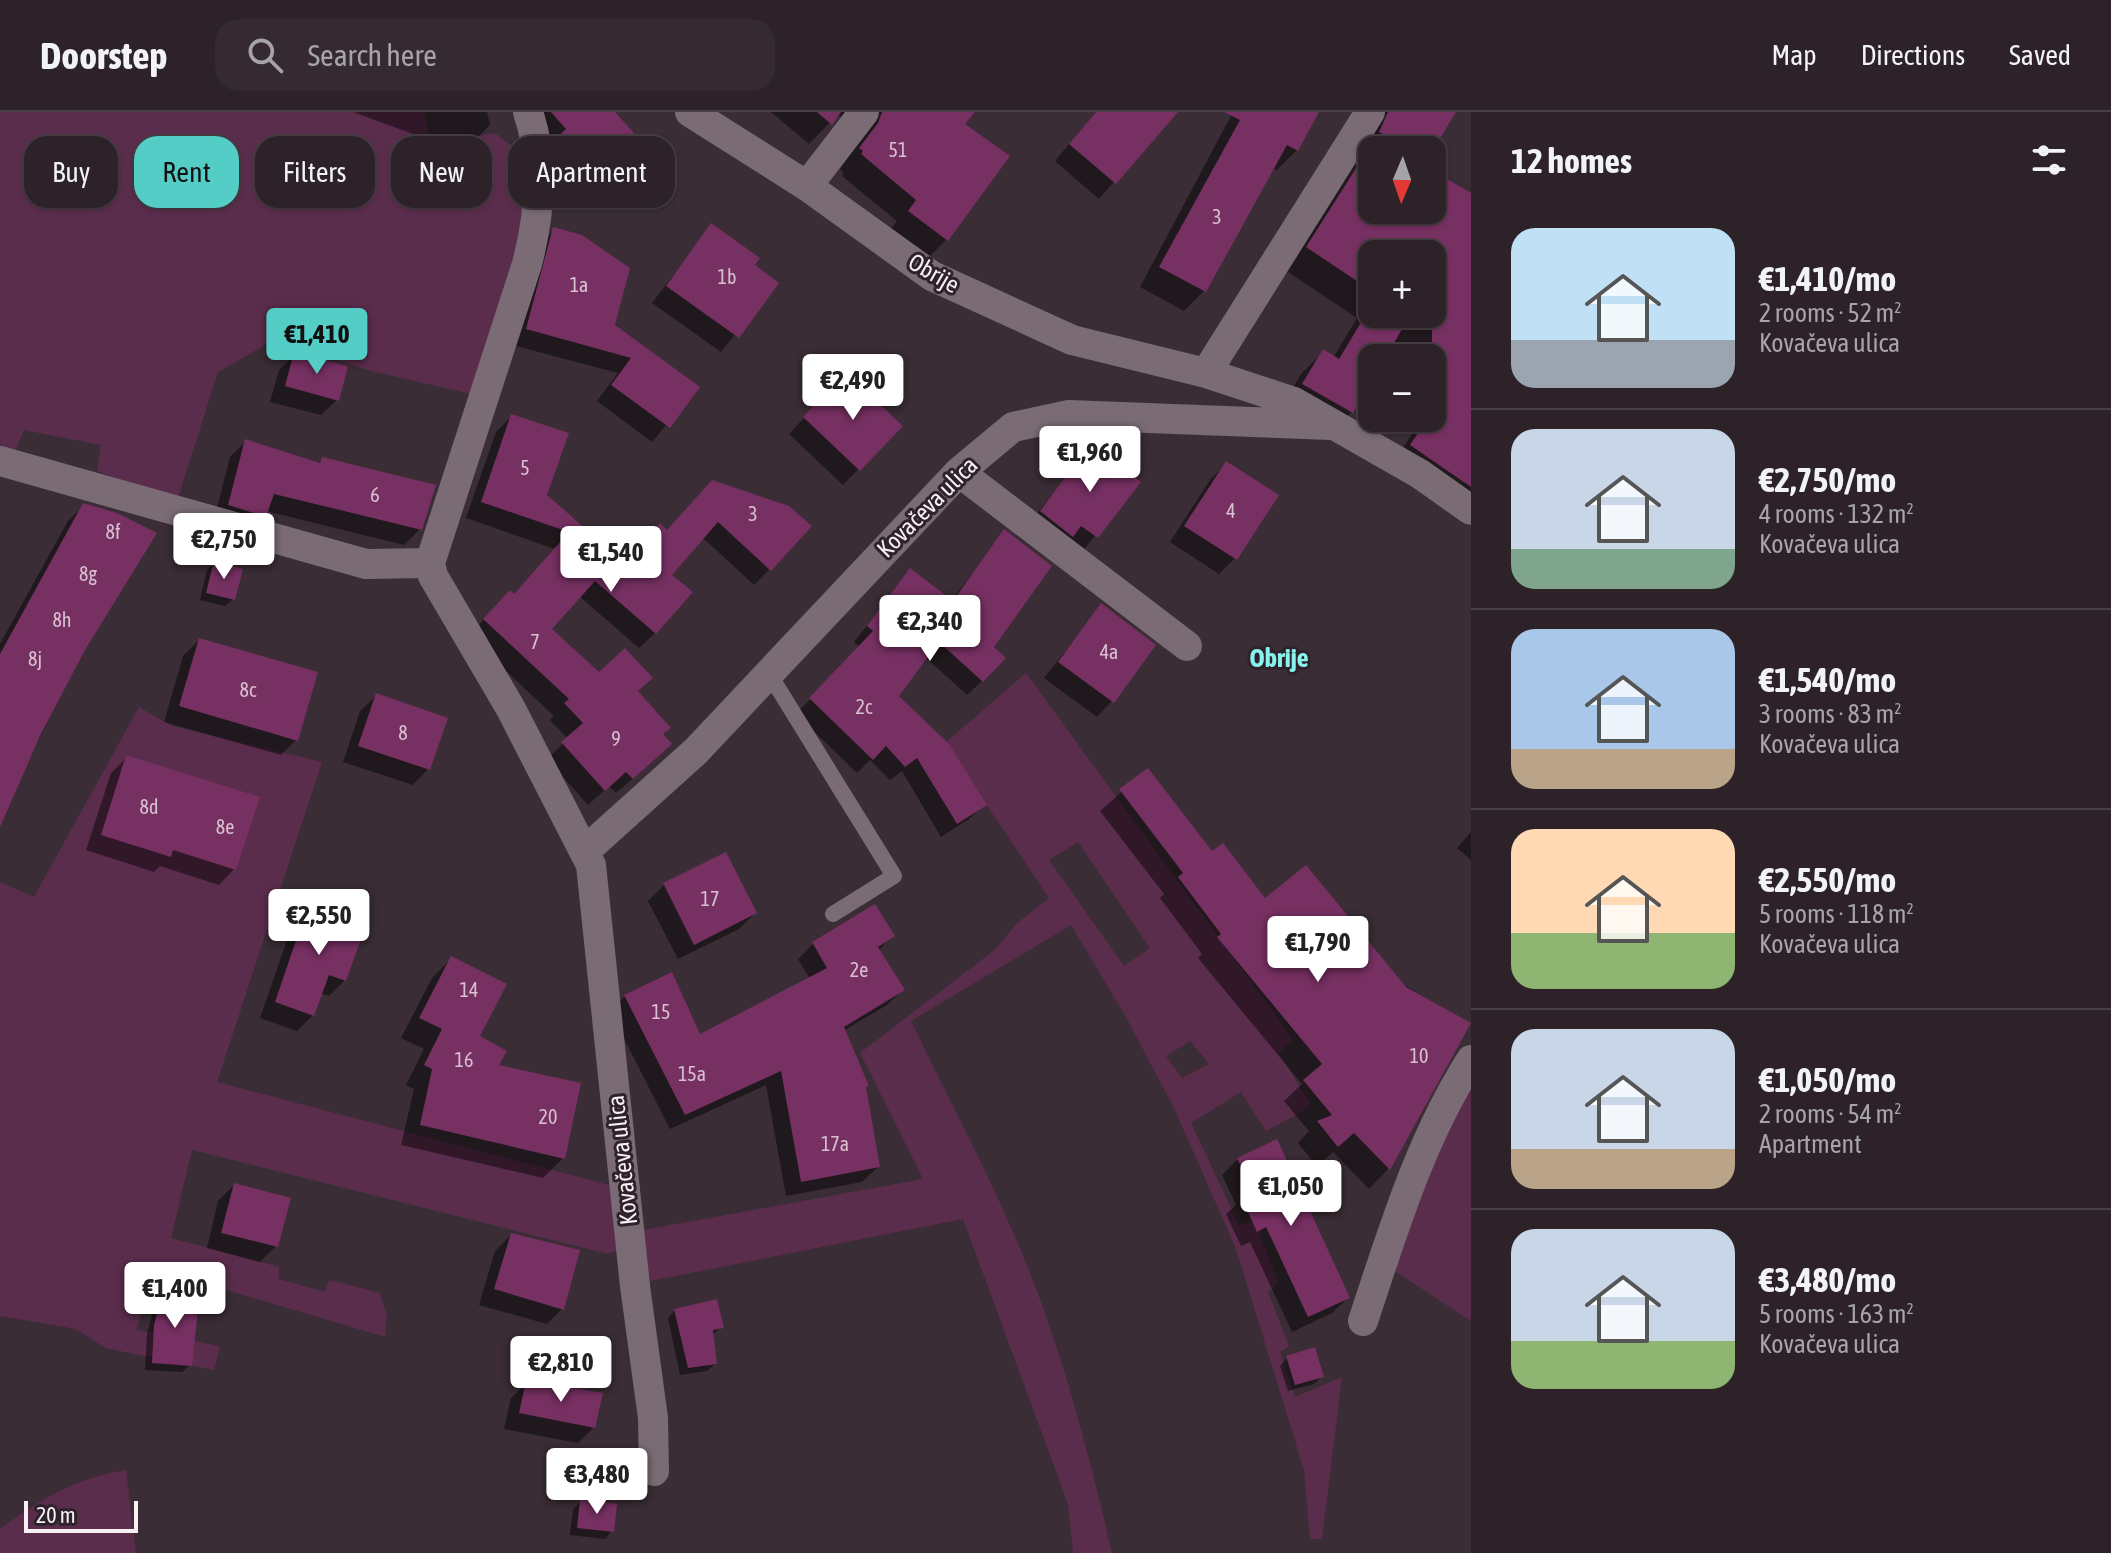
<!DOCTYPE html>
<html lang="en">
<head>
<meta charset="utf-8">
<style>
	body { margin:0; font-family:"Asap Condensed",sans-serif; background:#342a30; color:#f1f3f6; height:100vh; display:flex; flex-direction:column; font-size:30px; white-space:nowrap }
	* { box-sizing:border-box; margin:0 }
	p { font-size:26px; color:#a6a4a8 }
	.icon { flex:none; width:44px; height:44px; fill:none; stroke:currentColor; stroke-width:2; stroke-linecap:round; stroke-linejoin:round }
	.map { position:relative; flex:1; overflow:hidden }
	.details { display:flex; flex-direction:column; background:#2c2228; width:640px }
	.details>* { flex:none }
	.top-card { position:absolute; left:24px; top:24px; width:760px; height:72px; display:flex; gap:16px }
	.needle { width:52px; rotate:182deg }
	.fabs { position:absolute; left:1358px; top:24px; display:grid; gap:16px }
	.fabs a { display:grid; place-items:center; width:88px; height:88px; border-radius:16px; background:#2c2228; box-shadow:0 2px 6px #0004,0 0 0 2px #483f45; font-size:40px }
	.scale { position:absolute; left:24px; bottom:20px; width:114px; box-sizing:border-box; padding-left:8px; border:4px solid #f8f0f5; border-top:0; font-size:22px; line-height:28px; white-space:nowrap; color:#f8f0f5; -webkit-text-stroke:6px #2f232b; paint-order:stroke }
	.price { position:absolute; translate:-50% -68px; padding:0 18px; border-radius:8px; background:#fff; color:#222; font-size:26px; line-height:52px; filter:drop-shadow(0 2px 4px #0008) }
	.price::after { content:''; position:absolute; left:50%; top:48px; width:24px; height:18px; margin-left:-12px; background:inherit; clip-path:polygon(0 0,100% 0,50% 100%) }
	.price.selected { background:#54cdc7; color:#111 }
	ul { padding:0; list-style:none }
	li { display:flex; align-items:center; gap:24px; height:200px; padding:0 40px }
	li+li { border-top:2px solid #483f45 }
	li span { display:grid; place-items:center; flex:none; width:224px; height:160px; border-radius:24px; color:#555 }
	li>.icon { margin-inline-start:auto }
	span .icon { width:96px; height:96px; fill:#fffc; stroke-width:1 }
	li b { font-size:34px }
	h2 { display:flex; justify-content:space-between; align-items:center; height:96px; padding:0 40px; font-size:34px }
	.chip { padding:0 28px; border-radius:24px; background:#2c2228; box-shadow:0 2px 6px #0004,0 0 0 2px #483f45; font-size:28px; line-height:72px }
	.chip.selected { background:#54cdc7; color:#111 }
	header { display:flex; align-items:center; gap:48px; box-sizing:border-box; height:112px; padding:0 40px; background:#2c2228; border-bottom:2px solid #483f45 }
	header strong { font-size:38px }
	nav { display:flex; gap:44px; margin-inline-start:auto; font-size:28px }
	.search { width:560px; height:72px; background:#342a30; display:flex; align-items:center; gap:20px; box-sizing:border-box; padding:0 28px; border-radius:24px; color:#a6a4a8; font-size:30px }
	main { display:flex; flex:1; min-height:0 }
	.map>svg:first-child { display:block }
	.green { fill:#5b2d4d; fill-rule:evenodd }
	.shadow { fill:#0007; fill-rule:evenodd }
	.building { fill:#773062 }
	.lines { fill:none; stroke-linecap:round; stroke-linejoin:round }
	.service { stroke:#7a6b74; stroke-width:16 }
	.minor { stroke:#7a6b74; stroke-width:30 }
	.labels { text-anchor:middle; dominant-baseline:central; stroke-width:6; stroke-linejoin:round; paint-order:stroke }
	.number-label { font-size:20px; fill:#d8c0d0 }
	.street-label { font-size:24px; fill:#f8f0f5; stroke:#2f232b }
	.neighbourhood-label { font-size:26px; font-weight:bold; fill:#88f2ec; stroke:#2f232b }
</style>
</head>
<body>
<header>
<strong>Doorstep</strong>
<div class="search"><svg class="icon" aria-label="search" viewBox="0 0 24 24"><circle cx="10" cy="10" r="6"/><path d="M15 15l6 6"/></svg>Search here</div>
<nav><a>Map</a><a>Directions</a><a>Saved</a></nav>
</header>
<main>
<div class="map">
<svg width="1471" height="1441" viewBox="0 0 1471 1441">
	<rect width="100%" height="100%" fill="#3a2d35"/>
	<path class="green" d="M 0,0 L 424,0 L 431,32 L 495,21 L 514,36 L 525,52 L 526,119 L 475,283 L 371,259 L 305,237 L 267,232 L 218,260 L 177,389 L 97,359 L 101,333 L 24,318 L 15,339 L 0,335 Z
		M 1026,561 L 1293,927 L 1279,941 L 1309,990 L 1309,996 L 1266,1019 L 1241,980 L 1191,1011 L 1239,1113 L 1255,1109 L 1278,1170 L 1268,1180 L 1289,1234 L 1280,1240 L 1295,1285 L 1342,1265 L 1322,1427 L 1310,1427 L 1304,1358 L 1236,1137 L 1175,998 L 1126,905 L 1071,813 L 911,909 C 956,1002 1006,1093 1041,1190 C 1071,1272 1092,1356 1112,1441 L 1073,1441 L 1068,1392 L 963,1107 L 645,1170 L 638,1119 L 923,1067 L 860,941 L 997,836 L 1016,812 L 1049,786 L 945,631 ZM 1078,730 L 1150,836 L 1124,854 L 1049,748 ZM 1190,929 L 1209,952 L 1182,966 L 1166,944 Z
		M 139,595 L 172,614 L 322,650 L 217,970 L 613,1074 L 618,1122 L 616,1139 L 608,1142 L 192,1038 L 171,1126 L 279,1155 L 279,1167 L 325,1180 L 329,1168 L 380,1181 L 387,1204 L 385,1225 L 156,1157 L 136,1218 L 220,1234 L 214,1258 L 105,1236 L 76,1217 L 0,1204 L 0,770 L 34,785 Z
		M 1471,965 L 1471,1209 L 1387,1154 Z
		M 126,1358 L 136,1441 L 0,1441 L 0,1417 C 43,1386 73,1367 126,1358 Z"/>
	<path class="shadow" d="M 353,0 L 487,0 L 490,13 L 469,34 L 429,44 L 424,26 Z
		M 522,0 L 612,0 L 616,36 L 570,77 L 541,44 L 552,33 Z
		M 771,0 L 972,0 L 962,12 L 947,127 L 926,148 L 888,121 L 897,109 L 842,64 L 844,61 L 840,57 L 862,25 L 855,6 L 836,4 L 809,32 Z
		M 1096,0 L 1174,1 L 1099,87 L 1055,49 Z
		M 1233,0 L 1317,0 L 1297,38 L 1277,58 L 1272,56 L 1204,179 L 1184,199 L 1140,175 Z
		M 1383,0 L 1408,0 L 1431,38 L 1372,38 L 1372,98 L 1432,98 L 1432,60 L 1471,83 L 1471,413 L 1389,356 L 1415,318 L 1397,306 L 1432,306 L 1432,246 L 1372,246 L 1372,288 L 1362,282 L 1352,300 L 1329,322 L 1282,294 L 1301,262 L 1323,240 L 1333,246 L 1357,206 L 1285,158 ZM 1372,142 L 1432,142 L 1432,202 L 1372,202 Z
		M 712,113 L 752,154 L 776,171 L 721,240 L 652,191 Z
		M 554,118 L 613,214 L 697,276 L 652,330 L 597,289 L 618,261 L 512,233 L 538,133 Z
		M 295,242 L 337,288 L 321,303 L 270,290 L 279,258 Z
		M 830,278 L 900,314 L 843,373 L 789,322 Z
		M 512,304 L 545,384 L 624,453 L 667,420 L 697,387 L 770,457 L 754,473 L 702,425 L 669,463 L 655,521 L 639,536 L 579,484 L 550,517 L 599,563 L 636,580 L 661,623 L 654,648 L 616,681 L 609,674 L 588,693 L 547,647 L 568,627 L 550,608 L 554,604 L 469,524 L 494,496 L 513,484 L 555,437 L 466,406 L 496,320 Z
		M 246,329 L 317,352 L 323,347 L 420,417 L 404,433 L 266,399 L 249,420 L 214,408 L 230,345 Z
		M 1091,335 L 1138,370 L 1081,441 L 1025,416 Z
		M 1226,352 L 1235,446 L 1219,462 L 1170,430 L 1210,368 Z
		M 84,393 L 84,537 L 18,669 L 0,683 L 0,532 L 68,409 Z
		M 1005,420 L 992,535 L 982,569 L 967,583 L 925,545 L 897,584 L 984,693 L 969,707 L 941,725 L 902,659 L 890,668 L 870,648 L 857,661 L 796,602 L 860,535 L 854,530 L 911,459 L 951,489 Z
		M 215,451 L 233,487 L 225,494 L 200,488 L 207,458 Z
		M 1102,494 L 1112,589 L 1097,605 L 1044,566 Z
		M 199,528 L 297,627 L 281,643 L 164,610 L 183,544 Z
		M 376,584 L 428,657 L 413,673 L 343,650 L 360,599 Z
		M 126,646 L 234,757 L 219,773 L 160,754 L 154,760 L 86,738 L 111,661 Z
		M 1147,658 L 1212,742 L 1264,789 L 1469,912 L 1388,1057 L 1369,1077 L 1333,1040 L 1317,1054 L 1298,1031 L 1309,1019 L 1284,989 L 1302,972 L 1198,846 L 1202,842 L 1160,786 L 1164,782 L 1100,699 Z
		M 1471,720 L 1471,748 L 1457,736 Z
		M 726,742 L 755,801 L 739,817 L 678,847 L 648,789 L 664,773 Z
		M 310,792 L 345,868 L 329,884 L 320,881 L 313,903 L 297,919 L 260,906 L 294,808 Z
		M 875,795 L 892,824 L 878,839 L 902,878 L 887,893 L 843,919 L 864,976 L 878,1055 L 862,1070 L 786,1084 L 766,973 L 670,1017 L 610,899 L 625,884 L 699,924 L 810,867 L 798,847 L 813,832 Z
		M 452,846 L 477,925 L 563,1046 L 543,1066 L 401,1033 L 414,977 L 406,973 L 424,937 L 401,926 L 432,866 Z
		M 1238,1047 L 1348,1186 L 1332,1201 L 1292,1220 L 1250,1130 L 1241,1134 L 1226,1102 L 1236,1093 L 1222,1063 Z
		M 234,1073 L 276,1134 L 260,1150 L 207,1136 L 218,1089 Z
		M 511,1123 L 563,1196 L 547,1212 L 479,1193 L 495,1139 Z
		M 164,1181 L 190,1253 L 182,1260 L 145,1258 L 147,1222 L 156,1188 Z
		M 675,1198 L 722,1215 L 712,1223 L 715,1252 L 707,1259 L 680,1263 L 668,1206 Z
		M 1287,1246 L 1322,1264 L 1314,1272 L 1288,1279 L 1280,1254 Z
		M 527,1271 L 594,1315 L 578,1331 L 504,1317 L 511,1286 Z
		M 581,1389 L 612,1419 L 605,1427 L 570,1423 L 573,1397 Z"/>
	<path class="building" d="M 551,0 L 615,0 L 634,21 L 587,63 L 555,27 L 566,17 Z
		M 817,0 L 841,0 L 832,13 Z
		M 882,0 L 975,0 L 965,12 L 1010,44 L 948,129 L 908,99 L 916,88 L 861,42 L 863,39 L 859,36 L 878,11 Z
		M 1096,0 L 1178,0 L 1116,72 L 1069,32 Z
		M 1224,0 L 1319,0 L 1298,39 L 1287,33 L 1206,180 L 1159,155 L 1240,8 Z
		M 1388,0 L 1456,0 L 1433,38 L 1409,38 L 1379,20 Z
		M 1372,31 L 1372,98 L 1432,98 L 1432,58 L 1471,81 L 1471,375 L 1410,333 L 1428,306 L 1432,306 L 1432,142 L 1372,142 L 1372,179 L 1306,135 Z
		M 711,111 L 760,146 L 755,153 L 779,171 L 739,226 L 666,174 Z
		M 553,115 L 582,123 L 630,156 L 615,213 L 700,275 L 670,316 L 611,273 L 631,246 L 526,217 Z
		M 1372,192 L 1372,202 L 1411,202 L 1385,246 L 1372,246 L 1372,269 L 1353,301 L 1302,272 L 1323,237 L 1339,247 Z
		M 294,240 L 348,254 L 339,289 L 285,274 Z
		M 845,260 L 903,314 L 860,359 L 803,305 Z
		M 511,302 L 569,321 L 547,383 L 625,451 L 660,411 L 667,418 L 712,368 L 789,394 L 812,414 L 771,459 L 718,410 L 672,463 L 693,480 L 656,522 L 595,469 L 552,517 L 599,560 L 625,536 L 653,566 L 638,579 L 671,616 L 663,622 L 672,632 L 633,667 L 626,660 L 605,679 L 561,630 L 583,611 L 564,591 L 569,587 L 483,507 L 510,478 L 514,482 L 569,420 L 481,390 Z
		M 245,327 L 320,351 L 322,345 L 436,373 L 422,418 L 274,382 L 266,405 L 228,393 Z
		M 1090,332 L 1141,370 L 1098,426 L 1081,414 L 1073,425 L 1040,399 Z
		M 1226,349 L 1279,383 L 1237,448 L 1184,414 Z
		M 83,391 L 117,401 L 157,421 L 85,538 L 40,624 L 0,715 L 0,542 Z
		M 1004,417 L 1052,454 L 994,535 L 1006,546 L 983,570 L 939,530 L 899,584 L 949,632 L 987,693 L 957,712 L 917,646 L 905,655 L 886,634 L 873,648 L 809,586 L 873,519 L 867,514 L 910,456 L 953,489 Z
		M 214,449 L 243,457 L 235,488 L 206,481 Z
		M 1101,491 L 1156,533 L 1114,591 L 1058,550 Z
		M 199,526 L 318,560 L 298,629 L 179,594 Z
		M 376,581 L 448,606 L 430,658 L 358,634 Z
		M 126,643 L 260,685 L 236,758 L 173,738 L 171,745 L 101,723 Z
		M 1148,656 L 1212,739 L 1223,731 L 1265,786 L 1306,753 L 1406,875 L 1471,911 L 1390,1058 L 1354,1021 L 1338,1035 L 1317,1009 L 1332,1003 L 1303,968 L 1322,952 L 1217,825 L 1221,822 L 1178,765 L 1183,761 L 1119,677 Z
		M 726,740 L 757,801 L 694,833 L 663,771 Z
		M 309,790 L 367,810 L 346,869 L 329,863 L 314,904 L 275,890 Z
		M 875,792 L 895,824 L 878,835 L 905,878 L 844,915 L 869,974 L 866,975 L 880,1055 L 801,1070 L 781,959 L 685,1003 L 624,883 L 672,860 L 700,922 L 827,856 L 812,830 Z
		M 451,844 L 507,872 L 480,924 L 507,939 L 499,953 L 581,971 L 565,1047 L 420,1013 L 432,957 L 424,953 L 442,917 L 419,906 Z
		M 1277,1027 L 1350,1186 L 1308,1205 L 1266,1115 L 1257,1120 L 1241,1085 L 1252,1080 L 1237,1046 Z
		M 234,1071 L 291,1086 L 278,1135 L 221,1121 Z
		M 511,1121 L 580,1138 L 564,1198 L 494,1177 Z
		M 163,1179 L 199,1188 L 192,1254 L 152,1251 L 154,1213 Z
		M 717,1187 L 724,1216 L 713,1218 L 717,1252 L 688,1256 L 674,1197 Z
		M 1315,1235 L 1324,1265 L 1295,1273 L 1286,1244 Z
		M 526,1268 L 603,1281 L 595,1316 L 519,1301 Z
		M 580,1387 L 617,1392 L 614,1420 L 577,1416 Z"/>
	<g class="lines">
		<path class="service" d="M 768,560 L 894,764 L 833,802"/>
		<path class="minor" d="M 528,0 C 545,50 540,102 527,152 L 430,451 L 433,464 L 511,597 L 591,753 L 635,1174 L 653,1306 L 654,1359
			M 690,0 L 807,74 L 932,164 L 1072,228 L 1206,261 L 1294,290 L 1420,362 L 1471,398
			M 807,74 L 864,0
			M 1206,261 L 1370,0
			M 0,349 L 366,452 L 430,451
			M 959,360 L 1187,534
			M 585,739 L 696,639 L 959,360 L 1013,315 L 1069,303 L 1331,313
			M 1363,1209 C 1393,1119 1420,1028 1471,948"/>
	</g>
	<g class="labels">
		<g class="number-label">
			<text x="898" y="37">51</text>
			<text x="1217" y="104">3</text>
			<text x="727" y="164">1b</text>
			<text x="579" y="172">1a</text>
			<text x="525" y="355">5</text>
			<text x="375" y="382">6</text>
			<text x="1231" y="398">4</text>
			<text x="753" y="401">3</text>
			<text x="113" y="419">8f</text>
			<text x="88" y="461">8g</text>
			<text x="62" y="507">8h</text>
			<text x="535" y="529">7</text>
			<text x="1109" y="539">4a</text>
			<text x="35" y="546">8j</text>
			<text x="248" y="577">8c</text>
			<text x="864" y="594">2c</text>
			<text x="403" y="620">8</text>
			<text x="616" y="626">9</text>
			<text x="149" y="694">8d</text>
			<text x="225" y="714">8e</text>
			<text x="710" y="786">17</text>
			<text x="859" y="857">2e</text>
			<text x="469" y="877">14</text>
			<text x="661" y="899">15</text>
			<text x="1419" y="943">10</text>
			<text x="464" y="947">16</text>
			<text x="692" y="961">15a</text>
			<text x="548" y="1004">20</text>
			<text x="835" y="1031">17a</text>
		</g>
		<g class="street-label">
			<text transform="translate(934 161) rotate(30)">Obrije</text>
			<text transform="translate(927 395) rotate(-45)">Kovačeva ulica</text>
			<text transform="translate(622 1048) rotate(-96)">Kovačeva ulica</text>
		</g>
		<g class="neighbourhood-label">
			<text x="1279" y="546">Obrije</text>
		</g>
	</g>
</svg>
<div class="fabs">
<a><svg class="needle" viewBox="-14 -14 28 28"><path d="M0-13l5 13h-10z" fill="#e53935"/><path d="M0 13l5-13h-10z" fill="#a6a4a8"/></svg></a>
<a>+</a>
<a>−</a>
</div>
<div class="scale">20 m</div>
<b class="price selected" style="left:317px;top:264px">€1,410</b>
<b class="price" style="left:853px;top:310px">€2,490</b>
<b class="price" style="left:1090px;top:382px">€1,960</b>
<b class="price" style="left:224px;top:469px">€2,750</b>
<b class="price" style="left:611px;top:482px">€1,540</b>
<b class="price" style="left:930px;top:551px">€2,340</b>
<b class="price" style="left:319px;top:845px">€2,550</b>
<b class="price" style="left:1318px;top:872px">€1,790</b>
<b class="price" style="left:1291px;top:1116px">€1,050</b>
<b class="price" style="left:175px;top:1218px">€1,400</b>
<b class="price" style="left:561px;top:1292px">€2,810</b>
<b class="price" style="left:597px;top:1404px">€3,480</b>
<div class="top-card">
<a class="chip">Buy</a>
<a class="chip selected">Rent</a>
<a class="chip">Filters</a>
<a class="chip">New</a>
<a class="chip">Apartment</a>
</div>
</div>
<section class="details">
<h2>12 homes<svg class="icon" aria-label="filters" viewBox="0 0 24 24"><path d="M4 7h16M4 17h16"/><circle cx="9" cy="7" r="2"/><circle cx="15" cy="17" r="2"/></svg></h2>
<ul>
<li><span style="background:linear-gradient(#bfe0f5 70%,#9aa5b1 0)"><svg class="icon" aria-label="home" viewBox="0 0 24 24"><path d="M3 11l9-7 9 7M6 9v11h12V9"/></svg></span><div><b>€1,410/mo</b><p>2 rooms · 52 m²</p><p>Kovačeva ulica</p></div></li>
<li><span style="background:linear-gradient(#c9d6e8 75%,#7fa58c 0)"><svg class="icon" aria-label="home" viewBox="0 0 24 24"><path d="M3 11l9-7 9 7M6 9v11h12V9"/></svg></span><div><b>€2,750/mo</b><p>4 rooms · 132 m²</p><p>Kovačeva ulica</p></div></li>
<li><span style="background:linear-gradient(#a9c7e8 75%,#b9a48a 0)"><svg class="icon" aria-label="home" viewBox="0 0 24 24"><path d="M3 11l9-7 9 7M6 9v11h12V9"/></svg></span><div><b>€1,540/mo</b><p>3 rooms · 83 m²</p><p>Kovačeva ulica</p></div></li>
<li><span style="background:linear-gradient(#ffd9b3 65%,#8fb573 0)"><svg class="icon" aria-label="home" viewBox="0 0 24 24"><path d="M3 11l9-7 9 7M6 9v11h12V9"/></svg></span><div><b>€2,550/mo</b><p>5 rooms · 118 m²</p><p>Kovačeva ulica</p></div></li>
<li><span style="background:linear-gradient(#c9d6e8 75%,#b9a48a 0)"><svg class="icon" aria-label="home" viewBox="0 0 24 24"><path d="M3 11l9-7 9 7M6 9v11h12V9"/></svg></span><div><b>€1,050/mo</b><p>2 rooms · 54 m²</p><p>Apartment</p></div></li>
<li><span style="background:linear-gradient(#c9d6e8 70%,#8fb573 0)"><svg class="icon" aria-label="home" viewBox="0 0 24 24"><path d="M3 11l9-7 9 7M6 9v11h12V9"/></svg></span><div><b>€3,480/mo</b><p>5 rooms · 163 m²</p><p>Kovačeva ulica</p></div></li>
</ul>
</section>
</main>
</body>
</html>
